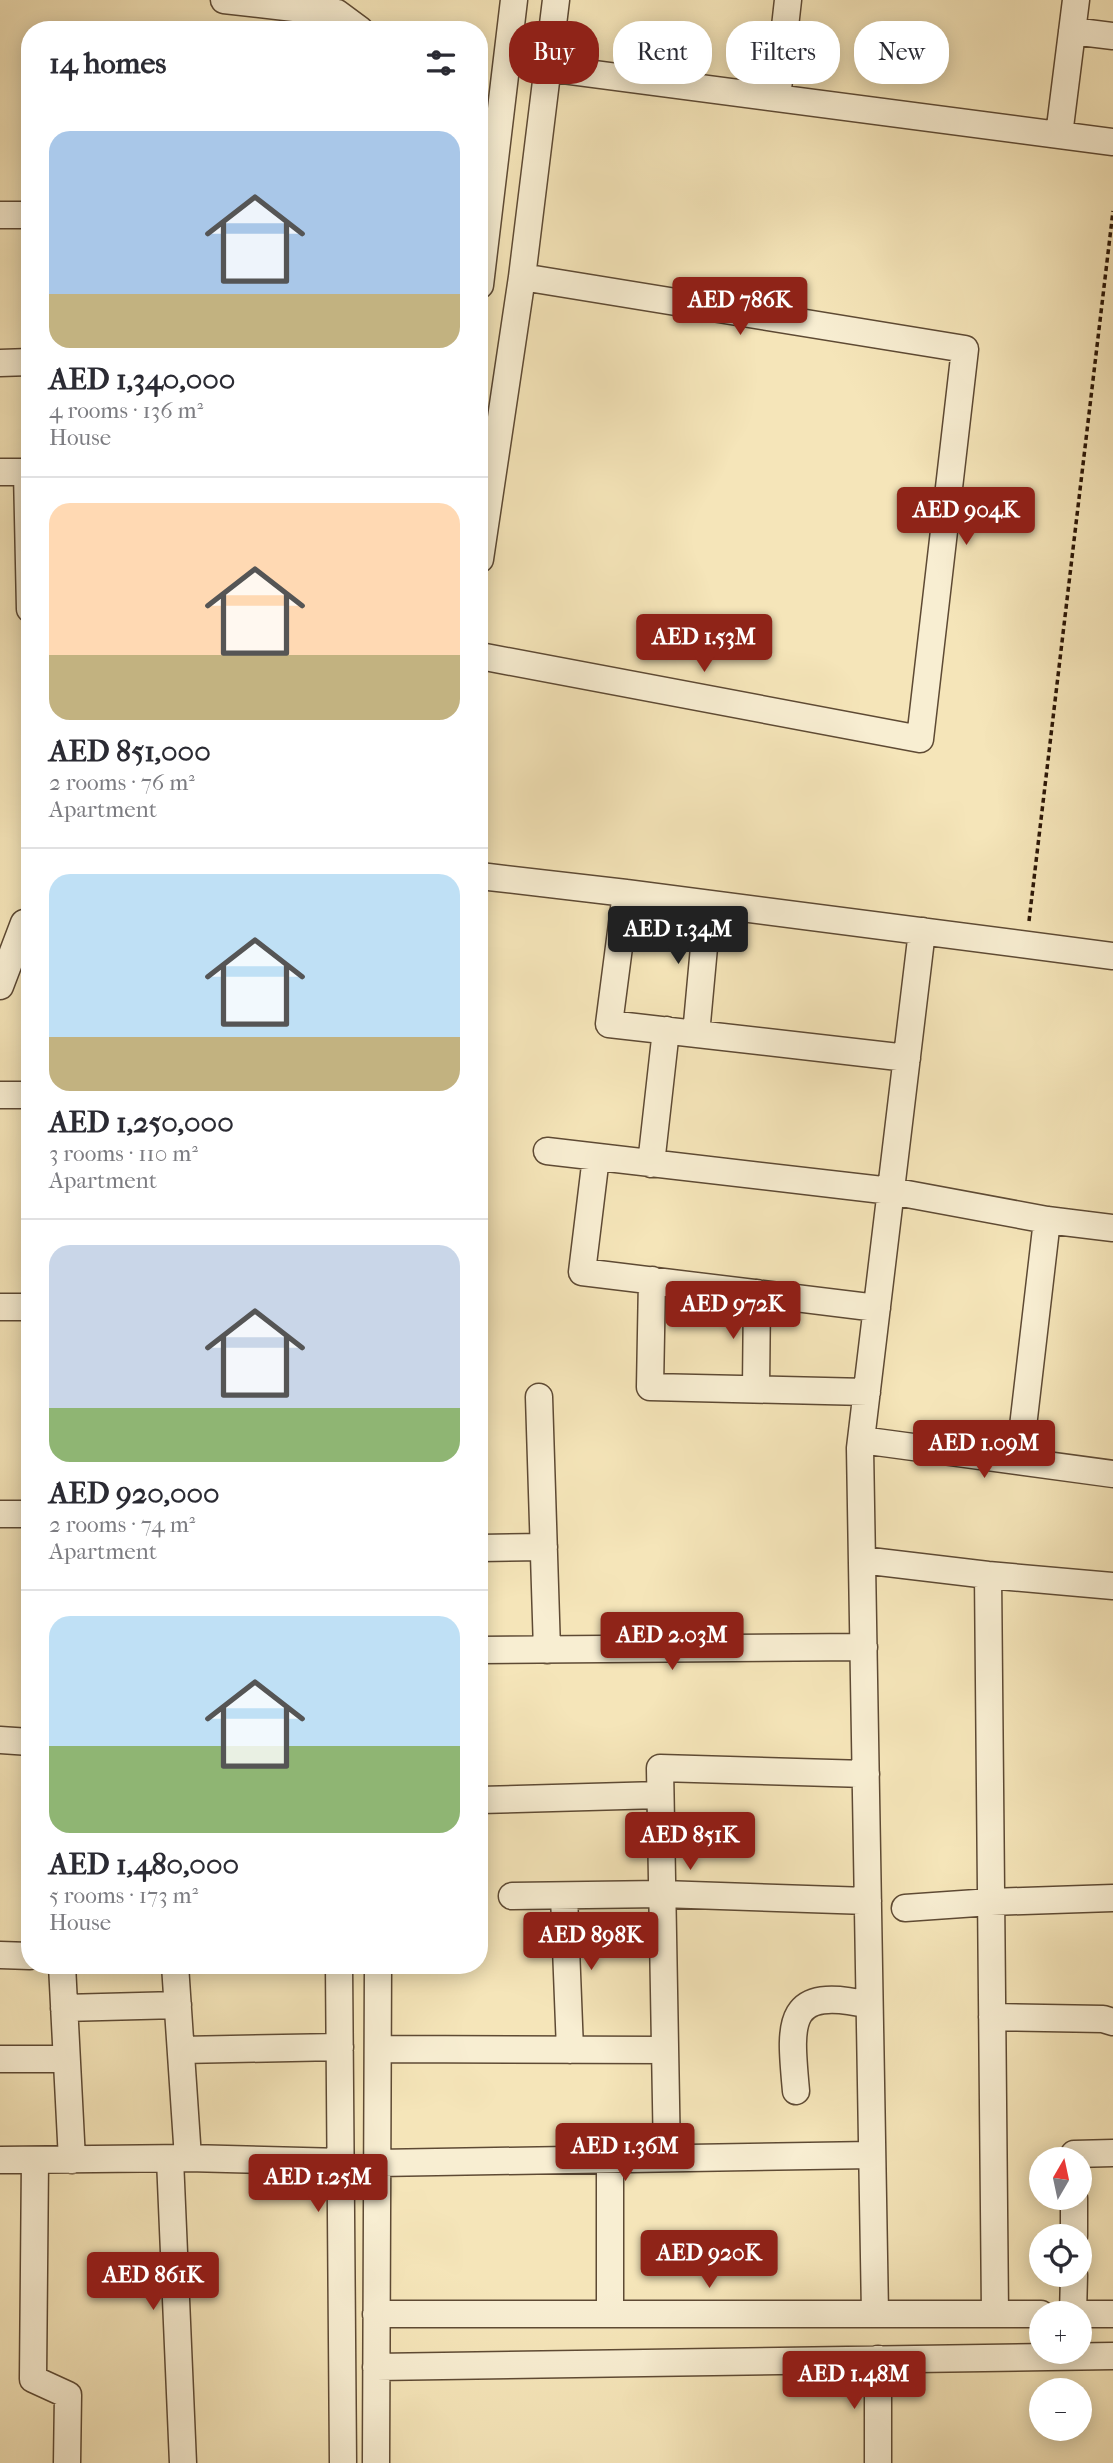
<!DOCTYPE html>
<html lang="en">
<head>
<meta charset="utf-8">
<style>
	body { margin:0; font-family:"IM FELL French Canon",serif; background:#f7f7f7; color:#2b2b33; height:100vh; display:flex; flex-direction:column; font-size:26px; white-space:nowrap }
	* { box-sizing:border-box; margin:0 }
	p { font-size:23px; color:#7c7c81 }
	.icon { flex:none; width:38px; height:38px; fill:none; stroke:currentColor; stroke-width:2; stroke-linecap:round; stroke-linejoin:round }
	.map { position:relative; flex:1; overflow:hidden }
	.panel { position:absolute; left:21px; top:21px; width:467px; height:1953px; display:flex; flex-direction:column; background:#fff; border-radius:28px; box-shadow:0 4px 18px #0003 }
	.panel>* { flex:none }
	.top-card { position:absolute; left:509px; top:21px; width:499px; height:63px; display:flex; gap:14px }
	.needle { width:46px; rotate:9deg }
	.controls { position:absolute; left:1029px; top:2147px; display:grid; gap:14px }
	.controls a { display:grid; place-items:center; width:63px; height:63px; border-radius:50%; background:#fff; box-shadow:0 4px 18px #0003; font-size:35px }
	.price { position:absolute; translate:-50% -60px; padding:0 16px; border-radius:7px; background:#8f2418; color:#fff; font-size:23px; line-height:46px; filter:drop-shadow(0 2px 4px #0008) }
	.price::after { content:''; position:absolute; left:50%; top:42px; width:21px; height:16px; margin-left:-10px; background:inherit; clip-path:polygon(0 0,100% 0,50% 100%) }
	.price.current { background:#222; color:#fff }
	ul { padding:0; list-style:none }
	li { display:grid; align-content:center; gap:14px; height:371px; padding:0 28px }
	li+li { border-top:2px solid #e1e1e2 }
	li span { display:grid; place-items:center; height:217px; border-radius:21px; color:#555 }
	li>.icon { margin-inline-start:auto }
	span .icon { width:126px; height:126px; fill:#fffc; stroke-width:1 }
	li b { font-size:30px }
	h2 { display:flex; justify-content:space-between; align-items:center; height:84px; padding:0 28px; font-size:30px }
	.pill { padding:0 24px; border-radius:28px; background:#fff; box-shadow:0 4px 18px #0003; font-size:24px; line-height:63px }
	.pill.current { background:#8f2418; color:#fff }
	.map>svg:first-child { display:block }
	.lines { fill:none; stroke-linecap:round; stroke-linejoin:round }
	.minor-casing { stroke:#5e4a34; stroke-width:29 }
	.path { stroke:#2c1707; stroke-width:3.5; stroke-dasharray:5 3.5; stroke-linecap:butt }
	.minor { stroke:#f8eed2; stroke-width:26 }
</style>
</head>
<body>
<div class="map">
<svg width="1113" height="2463" viewBox="0 0 1113 2463">
	<rect width="100%" height="100%" fill="#f5e5b9"/>
	<filter id="stains"><feTurbulence type="fractalNoise" baseFrequency=".00286" numOctaves="4"/><feColorMatrix values="0 0 0 0 .2 0 0 0 0 .09 0 0 0 0 .02 0 0 0 .5 -.17"/></filter>
	<radialGradient id="worn" r=".72"><stop offset=".6" stop-color="#630" stop-opacity="0"/><stop offset="1" stop-color="#630" stop-opacity=".3"/></radialGradient>
	<g class="lines">
		<g class="minor-casing">
			<path id="minor" d="M 224,0 L 337,13 L 360,30
				M 1072,31 L 1113,36
				M 548,68 L 1113,142
				M 777,98 L 788,0
				M 1059,135 L 1076,0
				M 0,215 L 30,215
				M 480,285 L 514,0
				M 0,363 L 30,362
				M 0,472 L 30,472
				M 27,472 L 30,609
				M 480,559 L 522,277 L 556,0
				M 480,656 L 920,739 L 965,349 L 522,277
				M 480,876 L 626,893 L 1113,956
				M 626,893 L 609,1024 L 907,1058
				M 0,986 L 24,923
				M 696,1034 L 708,904
				M 0,1095 L 30,1095
				M 547,1151 L 891,1191 L 1047,1220 L 1113,1228
				M 596,1157 L 582,1272 L 877,1308
				M 651,1164 L 666,1030
				M 652,1280 L 650,1387 L 867,1392
				M 0,1307 L 30,1307
				M 756,1389 L 757,1293
				M 539,1397 L 547,1650
				M 861,1440 L 1113,1474
				M 1019,1461 L 1047,1220
				M 0,1514 L 30,1514
				M 480,1548 L 544,1547
				M 862,1560 L 988,1575 L 1113,1586
				M 988,1575 L 995,2314
				M 480,1650 L 864,1647
				M 0,1740 L 30,1742
				M 480,1800 L 660,1795
				M 512,1896 L 662,1894 L 868,1901
				M 564,1896 L 570,2050
				M 905,1908 L 991,1902 L 1113,1898
				M 0,1955 L 30,1956
				M 62,1965 L 72,2160
				M 175,1965 L 188,2158
				M 339,1965 L 343,2463
				M 64,2008 L 178,2005
				M 992,2017 L 1103,2019 L 1113,2022
				M 379,2049 L 664,2050
				M 181,2050 L 340,2047
				M 0,2059 L 66,2059
				M 796,2091 C 790,2024 784,1985 869,2005
				M 667,2158 L 660,1768 L 866,1774
				M 170,2159 L 183,2463
				M 0,2160 L 188,2158 L 342,2162
				M 35,2160 L 33,2379 L 68,2395 L 67,2463
				M 1074,2160 L 1074,2154 L 1113,2153
				M 378,2163 L 872,2155
				M 1074,2236 L 1074,2198
				M 610,2313 L 610,2159
				M 376,2314 L 1041,2314
				M 875,2314 L 860,1448 L 922,931
				M 1073,2314 L 1074,2275
				M 1080,2314 L 1113,2314
				M 878,2359 L 878,2463
				M 376,2367 L 1113,2356
				M 376,2463 L 378,1965"/>
		</g>
		<path class="path" d="M 1029,921 L 1113,211"/>
		<use href="#minor" class="minor"/>
	</g>
	<rect width="100%" height="100%" filter="url(#stains)"/>
	<rect width="100%" height="100%" fill="url(#worn)"/>
</svg>
<div class="controls">
<a><svg class="needle" viewBox="-14 -14 28 28"><path d="M0-13l5 13h-10z" fill="#e53935"/><path d="M0 13l5-13h-10z" fill="#7c7c81"/></svg></a>
<a><svg class="icon" aria-label="locate" viewBox="0 0 24 24"><circle cx="12" cy="12" r="6"/><path d="M12 2v4M12 18v4M2 12h4M18 12h4"/></svg></a>
<a>+</a>
<a>−</a>
</div>
<b class="price" style="left:740px;top:337px">AED 786K</b>
<b class="price" style="left:966px;top:547px">AED 904K</b>
<b class="price" style="left:704px;top:674px">AED 1.53M</b>
<b class="price current" style="left:678px;top:966px">AED 1.34M</b>
<b class="price" style="left:733px;top:1341px">AED 972K</b>
<b class="price" style="left:984px;top:1480px">AED 1.09M</b>
<b class="price" style="left:672px;top:1672px">AED 2.03M</b>
<b class="price" style="left:690px;top:1872px">AED 851K</b>
<b class="price" style="left:591px;top:1972px">AED 898K</b>
<b class="price" style="left:625px;top:2183px">AED 1.36M</b>
<b class="price" style="left:318px;top:2214px">AED 1.25M</b>
<b class="price" style="left:709px;top:2290px">AED 920K</b>
<b class="price" style="left:153px;top:2312px">AED 861K</b>
<b class="price" style="left:854px;top:2411px">AED 1.48M</b>
<div class="top-card">
<a class="pill current">Buy</a>
<a class="pill">Rent</a>
<a class="pill">Filters</a>
<a class="pill">New</a>
</div>
<section class="panel">
<h2>14 homes<svg class="icon" aria-label="filters" viewBox="0 0 24 24"><path d="M4 7h16M4 17h16"/><circle cx="9" cy="7" r="2"/><circle cx="15" cy="17" r="2"/></svg></h2>
<ul>
<li><span style="background:linear-gradient(#a9c7e8 75%,#c2b280 0)"><svg class="icon" aria-label="home" viewBox="0 0 24 24"><path d="M3 11l9-7 9 7M6 9v11h12V9"/></svg></span><div><b>AED 1,340,000</b><p>4 rooms · 136 m²</p><p>House</p></div></li>
<li><span style="background:linear-gradient(#ffd9b3 70%,#c2b280 0)"><svg class="icon" aria-label="home" viewBox="0 0 24 24"><path d="M3 11l9-7 9 7M6 9v11h12V9"/></svg></span><div><b>AED 851,000</b><p>2 rooms · 76 m²</p><p>Apartment</p></div></li>
<li><span style="background:linear-gradient(#bfe0f5 75%,#c2b280 0)"><svg class="icon" aria-label="home" viewBox="0 0 24 24"><path d="M3 11l9-7 9 7M6 9v11h12V9"/></svg></span><div><b>AED 1,250,000</b><p>3 rooms · 110 m²</p><p>Apartment</p></div></li>
<li><span style="background:linear-gradient(#c9d6e8 75%,#8fb573 0)"><svg class="icon" aria-label="home" viewBox="0 0 24 24"><path d="M3 11l9-7 9 7M6 9v11h12V9"/></svg></span><div><b>AED 920,000</b><p>2 rooms · 74 m²</p><p>Apartment</p></div></li>
<li><span style="background:linear-gradient(#bfe0f5 60%,#8fb573 0)"><svg class="icon" aria-label="home" viewBox="0 0 24 24"><path d="M3 11l9-7 9 7M6 9v11h12V9"/></svg></span><div><b>AED 1,480,000</b><p>5 rooms · 173 m²</p><p>House</p></div></li>
</ul>
</section>
</div>
</body>
</html>
